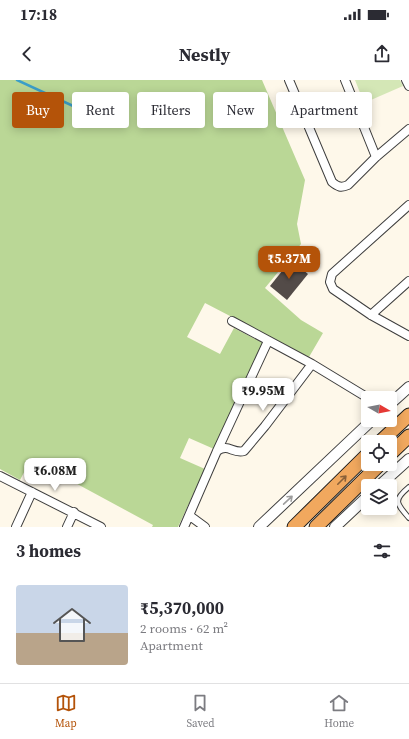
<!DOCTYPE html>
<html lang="en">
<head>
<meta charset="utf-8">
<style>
	body { margin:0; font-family:"Source Serif 4",serif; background:#f2f2f3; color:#2b2b33; height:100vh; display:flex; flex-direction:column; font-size:15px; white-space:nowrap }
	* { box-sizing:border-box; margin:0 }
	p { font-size:13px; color:#7c7c81 }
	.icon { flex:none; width:22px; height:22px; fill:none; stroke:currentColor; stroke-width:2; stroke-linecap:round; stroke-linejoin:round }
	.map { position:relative; height:447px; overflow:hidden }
	.sheet { display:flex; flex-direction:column; background:#fff; flex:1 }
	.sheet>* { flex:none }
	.banner { position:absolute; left:12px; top:12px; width:385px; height:36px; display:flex; gap:8px }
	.needle { width:26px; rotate:99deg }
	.controls { position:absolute; left:361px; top:311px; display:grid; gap:8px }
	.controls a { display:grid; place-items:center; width:36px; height:36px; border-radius:4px; background:#fff; box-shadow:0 2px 10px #0003; font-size:20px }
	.price { position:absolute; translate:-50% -34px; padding:0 9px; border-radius:8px; background:#fff; color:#222; font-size:13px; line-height:26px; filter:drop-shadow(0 1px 2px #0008) }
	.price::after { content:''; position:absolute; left:50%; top:24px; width:12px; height:9px; margin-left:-6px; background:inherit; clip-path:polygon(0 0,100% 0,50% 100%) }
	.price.selected { background:#b45309; color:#fff }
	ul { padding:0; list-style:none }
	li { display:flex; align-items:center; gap:12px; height:100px; padding:0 16px }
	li+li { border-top:1px solid #e1e1e2 }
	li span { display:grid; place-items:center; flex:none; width:112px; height:80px; border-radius:4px; color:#555 }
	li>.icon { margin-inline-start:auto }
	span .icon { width:48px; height:48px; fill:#fffc; stroke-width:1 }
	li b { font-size:17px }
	h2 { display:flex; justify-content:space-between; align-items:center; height:48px; padding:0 16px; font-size:17px }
	.tag { padding:0 14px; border-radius:4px; background:#fff; box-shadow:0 2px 10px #0003; font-size:14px; line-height:36px }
	.tag.selected { background:#b45309; color:#fff }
	.status { display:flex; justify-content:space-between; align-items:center; height:28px; padding:0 20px; background:#fff; direction:ltr }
	.status svg { height:11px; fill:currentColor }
	header { display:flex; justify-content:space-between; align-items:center; height:52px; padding:0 16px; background:#fff; font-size:18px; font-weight:700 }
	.tab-bar { display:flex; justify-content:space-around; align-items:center; height:56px; border-top:1px solid #e1e1e2; background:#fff; font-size:11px; color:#7c7c81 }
	.tab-bar a { display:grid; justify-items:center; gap:2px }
	.tab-bar .selected { color:#b45309 }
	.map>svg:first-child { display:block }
	.green { fill:#d4e7b6 }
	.forest { fill:#bad796 }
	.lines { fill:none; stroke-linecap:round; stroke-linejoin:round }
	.stream { stroke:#3b9ec8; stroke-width:2.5 }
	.building { fill:#534b48 }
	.service-casing { stroke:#3e3e3e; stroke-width:6 }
	.minor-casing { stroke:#3e3e3e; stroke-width:10 }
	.tertiary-casing { stroke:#3e3e3e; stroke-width:12 }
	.trunk-casing { stroke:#1c1c1c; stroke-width:15 }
	.service { stroke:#fff; stroke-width:4 }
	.minor { stroke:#fff; stroke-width:8 }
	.tertiary { stroke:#fff; stroke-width:10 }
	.trunk { stroke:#f1a85e; stroke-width:13 }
	.oneway { stroke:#8a6139 }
	.oneway2 { stroke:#9d9d9d }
</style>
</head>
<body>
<div class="status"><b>17:18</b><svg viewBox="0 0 49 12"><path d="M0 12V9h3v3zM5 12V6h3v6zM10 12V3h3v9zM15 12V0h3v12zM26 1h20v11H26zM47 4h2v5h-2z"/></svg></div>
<header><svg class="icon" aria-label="back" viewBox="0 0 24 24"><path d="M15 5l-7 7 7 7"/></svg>Nestly<svg class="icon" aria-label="share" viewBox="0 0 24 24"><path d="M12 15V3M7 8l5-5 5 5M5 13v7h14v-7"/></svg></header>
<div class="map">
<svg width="409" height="447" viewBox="0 0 409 447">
	<rect width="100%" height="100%" fill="#fef8ea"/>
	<path class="green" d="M 355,0 L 400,0 L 403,6 L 364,23 Z"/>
	<path class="forest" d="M 0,0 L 262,0 L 305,100 L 297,144 L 301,164 L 265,208 L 301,240 L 323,253 L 309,277 L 205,223 L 187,257 L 220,274 L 234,248 L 263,263 L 214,369 L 189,358 L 180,378 L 205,389 L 178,447 L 152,447 L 153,445 L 31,379 L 20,400 L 0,389 Z"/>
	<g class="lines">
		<path class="stream" d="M 17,0 L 97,37"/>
	</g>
	<path class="building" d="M 291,180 L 308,194 L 287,220 L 270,206 Z"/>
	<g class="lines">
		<g class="service-casing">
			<path id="service" d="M 409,407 C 393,420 396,423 409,438"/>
		</g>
		<g class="minor-casing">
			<path id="minor" d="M 289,0 L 332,102 C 338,107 341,108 348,105 L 376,77 L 409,49
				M 345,0 L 376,77
				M 406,0 L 409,6
				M 409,125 L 332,194 L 330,202 L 333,209 L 371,235 L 409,256
				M 371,235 L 409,201
				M 232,241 L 312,284 L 368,318
				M 217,371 C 229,363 232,374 244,371 L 265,346 L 312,284
				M 0,396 L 101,447
				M 190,436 L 205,447
				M 16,447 L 32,412
				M 67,447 L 74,432
				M 184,447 L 217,371 L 268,261"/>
		</g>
		<g class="tertiary-casing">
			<path id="tertiary" d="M 390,324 L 409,307
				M 379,406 L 409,379
				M 259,447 L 372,340
				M 335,447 L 368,416"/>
		</g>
		<g class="trunk-casing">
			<path id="trunk" d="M 380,362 L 409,335
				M 390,374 L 409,356
				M 294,447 L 368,374
				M 316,447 L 380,384"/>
		</g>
		<use href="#service" class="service"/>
		<use href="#minor" class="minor"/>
		<use href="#tertiary" class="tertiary"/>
		<use href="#trunk" class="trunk"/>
	</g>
	<defs><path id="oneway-shaft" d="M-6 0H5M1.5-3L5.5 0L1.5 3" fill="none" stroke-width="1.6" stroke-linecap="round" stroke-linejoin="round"/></defs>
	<use class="oneway" href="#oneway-shaft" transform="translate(342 400) rotate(-45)"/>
	<use class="oneway2" href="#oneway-shaft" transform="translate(288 420) rotate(-43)"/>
</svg>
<div class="controls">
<a><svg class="needle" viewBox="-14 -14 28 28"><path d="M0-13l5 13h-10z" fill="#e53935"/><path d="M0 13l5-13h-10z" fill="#7c7c81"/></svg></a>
<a><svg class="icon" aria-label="locate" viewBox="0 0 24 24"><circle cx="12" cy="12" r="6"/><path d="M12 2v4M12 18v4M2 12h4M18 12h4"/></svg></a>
<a><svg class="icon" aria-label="layers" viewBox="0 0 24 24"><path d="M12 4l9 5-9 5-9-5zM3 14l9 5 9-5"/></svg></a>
</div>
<b class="price selected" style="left:289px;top:200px">₹5.37M</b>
<b class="price" style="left:263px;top:332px">₹9.95M</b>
<b class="price" style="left:55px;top:412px">₹6.08M</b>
<div class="banner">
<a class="tag selected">Buy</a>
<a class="tag">Rent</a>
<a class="tag">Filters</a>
<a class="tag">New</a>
<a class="tag">Apartment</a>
</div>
</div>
<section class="sheet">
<h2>3 homes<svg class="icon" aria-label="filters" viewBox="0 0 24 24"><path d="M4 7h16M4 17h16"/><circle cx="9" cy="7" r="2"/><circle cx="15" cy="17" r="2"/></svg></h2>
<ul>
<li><span style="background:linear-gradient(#c9d6e8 60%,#b9a48a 0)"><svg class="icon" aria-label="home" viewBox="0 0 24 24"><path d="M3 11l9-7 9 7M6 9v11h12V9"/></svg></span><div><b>₹5,370,000</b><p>2 rooms · 62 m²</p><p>Apartment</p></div></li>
</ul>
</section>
<nav class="tab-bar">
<a class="selected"><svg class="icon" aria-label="map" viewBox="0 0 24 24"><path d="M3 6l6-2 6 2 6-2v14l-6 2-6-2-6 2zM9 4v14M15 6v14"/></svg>Map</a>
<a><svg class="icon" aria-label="saved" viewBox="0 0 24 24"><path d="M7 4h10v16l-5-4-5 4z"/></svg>Saved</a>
<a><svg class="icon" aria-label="home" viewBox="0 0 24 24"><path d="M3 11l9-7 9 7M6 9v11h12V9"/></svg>Home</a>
</nav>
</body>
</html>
